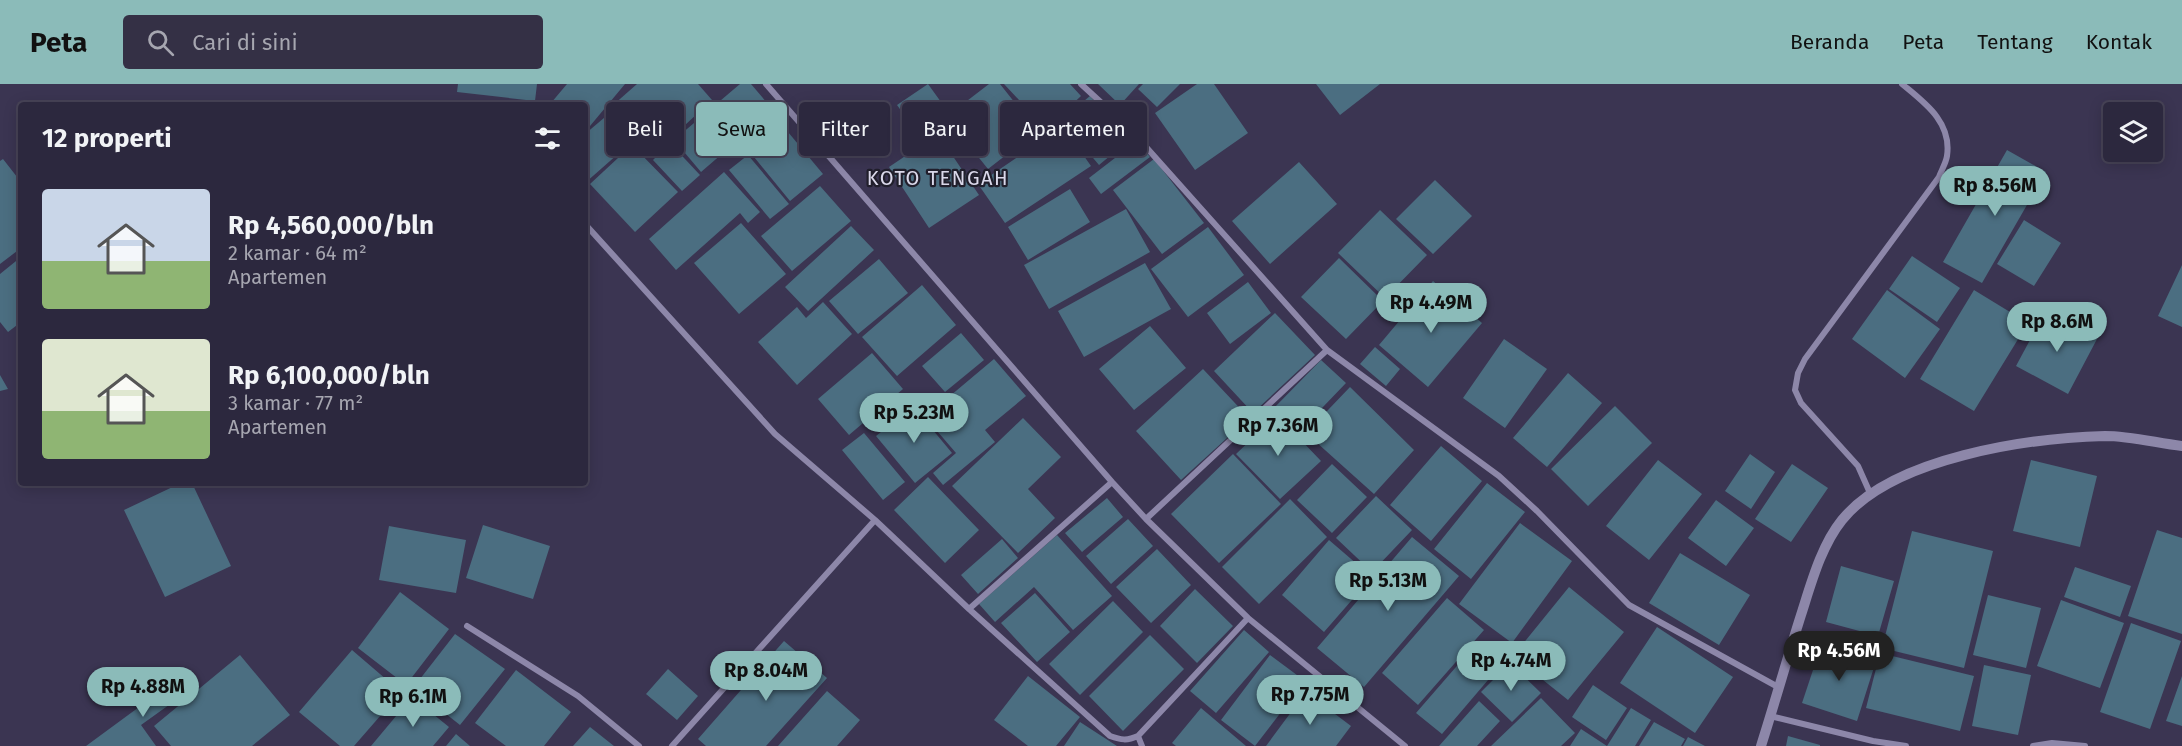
<!DOCTYPE html>
<html lang="id">
<head>
<meta charset="utf-8">
<style>
	body { margin:0; font-family:"Fira Sans",sans-serif; background:#343045; color:#f1f3f6; height:100vh; display:flex; flex-direction:column; font-size:22px; white-space:nowrap }
	* { box-sizing:border-box; margin:0 }
	p { font-size:20px; color:#a6a6b0 }
	.icon { flex:none; width:33px; height:33px; fill:none; stroke:currentColor; stroke-width:2; stroke-linecap:round; stroke-linejoin:round }
	.map { position:relative; flex:1; overflow:hidden }
	.details { position:absolute; left:18px; top:18px; width:570px; height:384px; display:flex; flex-direction:column; background:#2c283e; border-radius:6px; box-shadow:0 3px 15px #0003,0 0 0 2px #484458 }
	.details>* { flex:none }
	.top-card { position:absolute; left:606px; top:18px; width:570px; height:54px; display:flex; gap:12px }
	.buttons { position:absolute; left:2103px; top:18px; display:grid; gap:12px }
	.buttons a { display:grid; place-items:center; width:60px; height:60px; border-radius:6px; background:#2c283e; box-shadow:0 3px 15px #0003,0 0 0 2px #484458; font-size:30px }
	.price { position:absolute; translate:-50% -51px; padding:0 14px; border-radius:21px; background:#8bbbb9; color:#111; font-size:20px; line-height:39px; filter:drop-shadow(0 2px 3px #0008) }
	.price::after { content:''; position:absolute; left:50%; top:36px; width:18px; height:14px; margin-left:-9px; background:inherit; clip-path:polygon(0 0,100% 0,50% 100%) }
	.price.active { background:#222; color:#fff }
	ul { padding:0; list-style:none }
	li { display:flex; align-items:center; gap:18px; height:150px; padding:0 24px }
	li span { display:grid; place-items:center; flex:none; width:168px; height:120px; border-radius:6px; color:#555 }
	li>.icon { margin-inline-start:auto }
	span .icon { width:72px; height:72px; fill:#fffc; stroke-width:1 }
	li b { font-size:26px }
	h2 { display:flex; justify-content:space-between; align-items:center; height:72px; padding:0 24px; font-size:26px }
	.pill { padding:0 21px; border-radius:6px; background:#2c283e; box-shadow:0 3px 15px #0003,0 0 0 2px #484458; font-size:21px; line-height:54px }
	.pill.active { background:#8bbbb9; color:#111 }
	header { display:flex; align-items:center; gap:36px; box-sizing:border-box; height:84px; padding:0 30px; background:#8bbbb9; color:#111 }
	header strong { font-size:28px }
	nav { display:flex; gap:33px; margin-inline-start:auto; font-size:21px }
	.search { width:420px; height:54px; background:#343045; display:flex; align-items:center; gap:15px; box-sizing:border-box; padding:0 21px; border-radius:6px; color:#a6a6b0; font-size:22px }
	.map>svg:first-child { display:block }
	.building { fill:#4b6e81 }
	.lines { fill:none; stroke-linecap:round; stroke-linejoin:round }
	.minor { stroke:#8d87a9; stroke-width:6 }
	.tertiary { stroke:#8d87a9; stroke-width:10 }
	.labels { text-anchor:middle; dominant-baseline:central; stroke-width:4.5; stroke-linejoin:round; paint-order:stroke }
	.quarter-label { font-size:20px; letter-spacing:1.5px; fill:#dad8ea; stroke:#211f2c }
</style>
</head>
<body>
<header>
<strong>Peta</strong>
<div class="search"><svg class="icon" aria-label="search" viewBox="0 0 24 24"><circle cx="10" cy="10" r="6"/><path d="M15 15l6 6"/></svg>Cari di sini</div>
<nav><a>Beranda</a><a>Peta</a><a>Tentang</a><a>Kontak</a></nav>
</header>
<div class="map">
<svg width="2182" height="662" viewBox="0 0 2182 662">
	<rect width="100%" height="100%" fill="#3b3552"/>
	<path class="building" d="M 458,0 L 537,0 L 535,17 L 457,8 Z
		M 567,0 L 625,0 L 585,48 L 585,21 L 554,21 L 551,19 Z
		M 637,0 L 698,0 L 712,16 L 656,68 L 612,22 Z
		M 740,0 L 751,0 L 773,26 L 701,88 L 674,56 Z
		M 928,0 L 941,18 L 910,39 L 897,21 Z
		M 989,0 L 1000,0 L 1037,47 L 988,85 L 946,33 Z
		M 1004,0 L 1070,0 L 1081,12 L 1046,45 Z
		M 1098,0 L 1139,0 L 1120,21 Z
		M 1143,0 L 1180,0 L 1157,23 L 1138,5 Z
		M 1197,0 L 1214,0 L 1248,49 L 1195,86 L 1155,29 Z
		M 1316,0 L 1380,0 L 1340,31 Z
		M 1090,12 L 1128,57 L 1099,81 L 1061,36 Z
		M 611,28 L 635,55 L 585,99 L 585,50 Z
		M 783,42 L 823,90 L 790,117 L 750,68 Z
		M 1063,42 L 1091,82 L 1005,139 L 978,100 Z
		M 938,50 L 979,111 L 929,144 L 889,83 Z
		M 1137,57 L 1150,73 L 1101,110 L 1089,94 Z
		M 670,59 L 700,91 L 682,107 L 653,76 Z
		M 632,61 L 678,108 L 635,148 L 590,100 Z
		M 2007,66 L 2046,88 L 1982,199 L 1943,178 Z
		M 748,71 L 789,120 L 770,135 L 729,86 Z
		M 3,75 L 21,98 L 21,164 L 0,180 L 0,77 Z
		M 1154,75 L 1204,139 L 1162,170 L 1113,106 Z
		M 1299,78 L 1337,120 L 1270,180 L 1232,137 Z
		M 724,88 L 760,128 L 748,139 L 740,129 L 676,186 L 649,155 Z
		M 1435,96 L 1472,132 L 1433,170 L 1396,135 Z
		M 820,102 L 851,137 L 792,187 L 761,152 Z
		M 1070,105 L 1090,138 L 1028,176 L 1008,143 Z
		M 1126,125 L 1150,168 L 1049,225 L 1024,181 Z
		M 1380,126 L 1427,171 L 1385,214 L 1338,169 Z
		M 2024,136 L 2061,159 L 2034,202 L 1997,180 Z
		M 741,139 L 786,190 L 739,230 L 694,179 Z
		M 851,142 L 874,166 L 808,227 L 785,203 Z
		M 1208,143 L 1244,191 L 1188,233 L 1151,185 Z
		M 1912,172 L 1960,204 L 1937,238 L 1889,205 Z
		M 21,173 L 21,238 L 8,248 L 0,238 L 0,190 Z
		M 1339,174 L 1383,217 L 1346,255 L 1301,213 Z
		M 879,175 L 908,209 L 858,250 L 829,217 Z
		M 1145,179 L 1171,225 L 1084,273 L 1058,227 Z
		M 2182,181 L 2182,243 L 2158,232 Z
		M 1433,197 L 1482,239 L 1428,303 L 1379,261 Z
		M 1248,198 L 1271,229 L 1230,260 L 1207,229 Z
		M 922,201 L 956,241 L 897,292 L 862,253 Z
		M 1887,206 L 1940,245 L 1905,294 L 1852,255 Z
		M 1974,206 L 2028,239 L 1974,327 L 1920,295 Z
		M 823,218 L 852,250 L 797,301 L 758,258 L 797,223 L 806,234 Z
		M 2045,228 L 2097,255 L 2068,310 L 2016,282 Z
		M 1275,229 L 1315,271 L 1253,329 L 1214,287 Z
		M 1150,242 L 1186,284 L 1134,326 L 1099,285 Z
		M 961,249 L 984,276 L 945,308 L 922,282 Z
		M 1504,255 L 1547,285 L 1505,344 L 1463,314 Z
		M 1375,263 L 1400,285 L 1386,302 L 1360,280 Z
		M 872,269 L 903,305 L 849,351 L 818,315 Z
		M 994,275 L 1026,312 L 985,346 L 995,358 L 943,401 L 933,389 L 956,369 L 925,333 Z
		M 1321,276 L 1346,299 L 1298,349 L 1273,325 Z
		M 1203,285 L 1249,334 L 1181,396 L 1136,347 Z
		M 1568,289 L 1602,319 L 1547,383 L 1513,354 Z
		M 0,291 L 8,305 L 0,307 Z
		M 1350,303 L 1414,366 L 1374,410 L 1306,349 Z
		M 913,322 L 952,369 L 915,399 L 876,352 Z
		M 1615,322 L 1652,359 L 1588,422 L 1551,385 Z
		M 1277,331 L 1321,377 L 1280,415 L 1236,370 Z
		M 1023,334 L 1061,373 L 1028,405 L 1055,434 L 1018,469 L 952,402 Z
		M 864,349 L 905,398 L 883,416 L 842,366 Z
		M 1441,362 L 1482,397 L 1431,457 L 1390,421 Z
		M 1233,370 L 1281,420 L 1219,479 L 1171,430 Z
		M 1750,370 L 1775,388 L 1751,425 L 1725,407 Z
		M 1658,376 L 1702,410 L 1649,476 L 1606,442 Z
		M 2031,376 L 2097,392 L 2080,463 L 2013,447 Z
		M 1332,380 L 1367,413 L 1332,449 L 1297,416 Z
		M 1792,380 L 1828,404 L 1791,458 L 1755,435 Z
		M 928,393 L 979,446 L 945,479 L 894,426 Z
		M 181,399 L 192,399 L 231,482 L 165,513 L 124,426 Z
		M 1487,399 L 1525,428 L 1471,495 L 1434,465 Z
		M 1376,412 L 1412,446 L 1372,488 L 1336,454 Z
		M 1107,414 L 1123,433 L 1082,468 L 1065,449 Z
		M 1290,415 L 1327,453 L 1259,520 L 1222,483 Z
		M 1716,416 L 1754,444 L 1726,482 L 1688,454 Z
		M 1128,435 L 1153,462 L 1111,500 L 1086,472 Z
		M 1520,439 L 1572,477 L 1512,559 L 1459,520 Z
		M 483,441 L 550,462 L 533,515 L 466,494 Z
		M 389,442 L 466,456 L 456,509 L 379,496 Z
		M 2157,446 L 2182,454 L 2182,550 L 2128,532 Z
		M 1912,447 L 1993,467 L 1964,584 L 1882,564 Z
		M 1057,451 L 1112,512 L 1073,546 L 1034,503 L 995,538 L 979,520 Z
		M 1412,453 L 1459,492 L 1364,603 L 1317,564 Z
		M 1002,455 L 1018,474 L 978,510 L 961,491 Z
		M 1329,456 L 1372,493 L 1324,548 L 1282,511 Z
		M 1157,465 L 1191,501 L 1151,539 L 1116,503 Z
		M 1680,469 L 1750,511 L 1719,561 L 1649,519 Z
		M 1841,482 L 1894,497 L 1878,552 L 1826,538 Z
		M 2075,483 L 2131,502 L 2120,533 L 2064,513 Z
		M 1569,503 L 1624,548 L 1568,616 L 1513,572 Z
		M 1195,505 L 1233,542 L 1197,579 L 1160,542 Z
		M 400,508 L 449,545 L 406,601 L 358,564 Z
		M 1035,509 L 1070,548 L 1037,578 L 1001,539 Z
		M 1988,511 L 2041,524 L 2026,584 L 1973,571 Z
		M 1447,514 L 1484,546 L 1418,621 L 1382,589 Z
		M 2061,516 L 2124,539 L 2100,604 L 2037,582 Z
		M 1113,517 L 1143,548 L 1080,611 L 1049,580 Z
		M 2131,539 L 2181,557 L 2150,645 L 2100,628 Z
		M 1657,543 L 1733,593 L 1695,649 L 1620,599 Z
		M 1244,546 L 1269,568 L 1216,629 L 1190,607 Z
		M 455,550 L 505,585 L 460,641 L 413,604 Z
		M 1150,551 L 1184,585 L 1123,647 L 1089,612 Z
		M 784,557 L 827,594 L 766,662 L 706,662 L 698,655 Z
		M 1822,559 L 1876,577 L 1857,637 L 1802,619 Z
		M 352,566 L 401,608 L 354,662 L 340,662 L 299,628 Z
		M 1469,568 L 1494,589 L 1442,650 L 1416,629 Z
		M 1880,569 L 1974,592 L 1960,647 L 1866,624 Z
		M 240,571 L 290,631 L 252,662 L 171,662 L 154,642 Z
		M 1270,571 L 1305,597 L 1255,662 L 1221,636 Z
		M 1510,579 L 1541,609 L 1512,638 L 1481,608 Z
		M 1984,581 L 2031,591 L 2018,651 L 1972,642 Z
		M 668,585 L 698,612 L 677,636 L 646,610 Z
		M 516,586 L 571,628 L 544,662 L 506,662 L 475,639 Z
		M 184,590 L 194,603 L 141,641 L 156,662 L 86,662 Z
		M 1028,592 L 1080,633 L 1056,662 L 1028,662 L 994,636 Z
		M 2182,592 L 2182,642 L 2166,637 Z
		M 1593,601 L 1627,624 L 1606,656 L 1572,633 Z
		M 827,607 L 860,636 L 837,662 L 778,662 Z
		M 1306,608 L 1351,642 L 1336,662 L 1266,662 Z
		M 412,613 L 449,643 L 433,662 L 371,662 Z
		M 1541,614 L 1575,649 L 1561,662 L 1491,662 Z
		M 1479,617 L 1500,637 L 1477,662 L 1439,662 Z
		M 1201,624 L 1246,662 L 1176,662 L 1172,659 Z
		M 1631,624 L 1651,636 L 1635,662 L 1607,662 Z
		M 1080,638 L 1117,662 L 1064,662 Z
		M 1654,638 L 1685,655 L 1681,662 L 1639,662 Z
		M 590,643 L 614,662 L 573,662 Z
		M 1581,645 L 1607,662 L 1570,662 Z
		M 456,650 L 470,662 L 446,662 Z
		M 1788,652 L 1820,661 L 1820,662 L 1786,662 Z
		M 1688,653 L 1705,662 L 1683,662 Z"/>
	<g class="lines">
		<path class="minor" d="M 766,0 L 1112,398 L 1146,435 L 1248,534 L 1405,662
			M 1081,0 L 1130,45 L 1327,266 L 1499,392 L 1537,427 L 1629,521 L 1778,603
			M 585,140 L 775,350 L 875,436 L 969,525 L 1110,652 C 1121,656 1127,657 1138,652 L 1248,534
			M 1870,409 L 1858,382 L 1801,319 L 1795,306 L 1798,289 L 1805,275 L 1939,93 C 1941,87 1946,79 1947,72 C 1952,38 1925,19 1902,0
			M 1146,435 L 1327,266
			M 969,525 L 1112,398
			M 467,542 L 578,612 L 639,662
			M 1770,632 L 1873,657 L 1906,662
			M 1138,652 L 1142,662
			M 672,662 L 875,436
			M 2033,662 L 2052,659 L 2085,662"/>
		<path class="tertiary" d="M 1761,662 C 1775,618 1787,575 1801,531 C 1811,500 1821,462 1842,436 C 1893,373 2029,354 2105,352 C 2130,352 2157,359 2182,362"/>
	</g>
	<g class="labels">
		<g class="quarter-label">
			<text x="938" y="94">KOTO TENGAH</text>
		</g>
	</g>
</svg>
<div class="buttons">
<a><svg class="icon" aria-label="layers" viewBox="0 0 24 24"><path d="M12 4l9 5-9 5-9-5zM3 14l9 5 9-5"/></svg></a>
</div>
<b class="price" style="left:1995px;top:133px">Rp 8.56M</b>
<b class="price" style="left:1431px;top:250px">Rp 4.49M</b>
<b class="price" style="left:2057px;top:269px">Rp 8.6M</b>
<b class="price" style="left:914px;top:360px">Rp 5.23M</b>
<b class="price" style="left:1278px;top:373px">Rp 7.36M</b>
<b class="price" style="left:1388px;top:528px">Rp 5.13M</b>
<b class="price active" style="left:1839px;top:598px">Rp 4.56M</b>
<b class="price" style="left:1511px;top:608px">Rp 4.74M</b>
<b class="price" style="left:766px;top:618px">Rp 8.04M</b>
<b class="price" style="left:143px;top:634px">Rp 4.88M</b>
<b class="price" style="left:1310px;top:642px">Rp 7.75M</b>
<b class="price" style="left:413px;top:644px">Rp 6.1M</b>
<div class="top-card">
<a class="pill">Beli</a>
<a class="pill active">Sewa</a>
<a class="pill">Filter</a>
<a class="pill">Baru</a>
<a class="pill">Apartemen</a>
</div>
<section class="details">
<h2>12 properti<svg class="icon" aria-label="filters" viewBox="0 0 24 24"><path d="M4 7h16M4 17h16"/><circle cx="9" cy="7" r="2"/><circle cx="15" cy="17" r="2"/></svg></h2>
<ul>
<li><span style="background:linear-gradient(#c9d6e8 60%,#8fb573 0)"><svg class="icon" aria-label="home" viewBox="0 0 24 24"><path d="M3 11l9-7 9 7M6 9v11h12V9"/></svg></span><div><b>Rp 4,560,000/bln</b><p>2 kamar · 64 m²</p><p>Apartemen</p></div></li>
<li><span style="background:linear-gradient(#dfe7d0 60%,#8fb573 0)"><svg class="icon" aria-label="home" viewBox="0 0 24 24"><path d="M3 11l9-7 9 7M6 9v11h12V9"/></svg></span><div><b>Rp 6,100,000/bln</b><p>3 kamar · 77 m²</p><p>Apartemen</p></div></li>
</ul>
</section>
</div>
</body>
</html>
